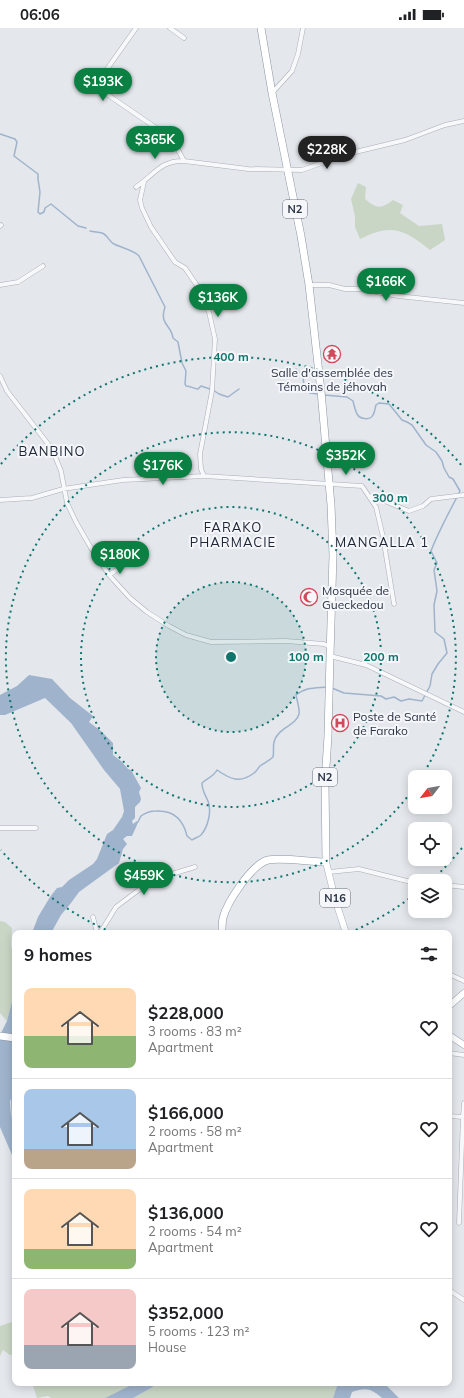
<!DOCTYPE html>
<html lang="en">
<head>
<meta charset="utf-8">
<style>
	body { margin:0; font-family:Mulish,sans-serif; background:#f2f2f2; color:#202124; height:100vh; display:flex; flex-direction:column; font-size:15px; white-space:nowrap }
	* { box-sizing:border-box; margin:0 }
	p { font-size:13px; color:#757577 }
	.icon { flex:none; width:22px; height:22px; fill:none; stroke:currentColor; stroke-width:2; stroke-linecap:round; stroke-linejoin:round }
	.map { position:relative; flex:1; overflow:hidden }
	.sheet { position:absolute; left:12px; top:902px; width:440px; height:456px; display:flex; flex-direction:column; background:#fff; border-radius:8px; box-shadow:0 2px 10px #0003 }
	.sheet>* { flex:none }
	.needle { width:26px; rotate:239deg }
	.controls { position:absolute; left:408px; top:742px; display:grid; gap:8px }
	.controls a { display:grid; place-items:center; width:44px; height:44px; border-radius:8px; background:#fff; box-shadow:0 2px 10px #0003; font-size:20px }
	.price { position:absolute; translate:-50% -34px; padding:0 9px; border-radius:14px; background:#0b8043; color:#fff; font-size:13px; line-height:26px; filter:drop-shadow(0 1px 2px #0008) }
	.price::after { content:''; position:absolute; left:50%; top:24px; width:12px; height:9px; margin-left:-6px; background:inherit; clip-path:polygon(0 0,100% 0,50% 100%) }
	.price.selected { background:#222; color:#fff }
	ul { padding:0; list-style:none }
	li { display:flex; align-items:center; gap:12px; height:100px; padding:0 12px }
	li+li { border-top:1px solid #e0e0e0 }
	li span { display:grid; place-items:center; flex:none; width:112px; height:80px; border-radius:8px; color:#555 }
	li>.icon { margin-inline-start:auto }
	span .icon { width:48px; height:48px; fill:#fffc; stroke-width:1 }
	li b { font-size:17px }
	h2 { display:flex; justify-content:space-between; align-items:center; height:48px; padding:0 12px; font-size:17px }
	.status { display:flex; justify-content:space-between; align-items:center; height:28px; padding:0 20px; background:#fff; direction:ltr }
	.status svg { height:11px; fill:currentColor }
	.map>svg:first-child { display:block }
	.green { fill:#c9d6c5 }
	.water { fill:#9fb4cc; fill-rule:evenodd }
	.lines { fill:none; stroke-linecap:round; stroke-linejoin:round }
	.stream { stroke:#9fb4cc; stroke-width:1.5 }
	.river { stroke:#9fb4cc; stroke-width:9 }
	.street-casing { stroke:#a9aeb7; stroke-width:5 }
	.primary-casing { stroke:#a3abb8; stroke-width:7 }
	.highway-casing { stroke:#8b94a3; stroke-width:8 }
	.street { stroke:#f7f8fa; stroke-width:4 }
	.primary { stroke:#fff; stroke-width:6 }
	.highway { stroke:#fff; stroke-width:7 }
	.ring { fill:none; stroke:#0f766e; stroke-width:2; stroke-dasharray:2 4 }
	.labels { text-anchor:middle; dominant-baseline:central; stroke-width:4; stroke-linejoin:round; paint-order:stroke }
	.shield { fill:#f4f6f9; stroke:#676e7b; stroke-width:1 }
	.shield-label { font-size:11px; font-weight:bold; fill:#2b3445 }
	.poi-label { font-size:12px; fill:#2b3445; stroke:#f4f6f9; text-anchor:start }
	.neighbourhood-label { font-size:13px; letter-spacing:1px; fill:#1d2536; stroke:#f4f6f9 }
	.centre { fill:#0f766e; stroke:#f4f6f9; stroke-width:2 }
	.ring-label { font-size:12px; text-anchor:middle; font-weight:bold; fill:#0f766e; stroke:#f4f6f9; stroke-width:4; stroke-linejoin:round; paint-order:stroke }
</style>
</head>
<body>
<div class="status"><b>06:06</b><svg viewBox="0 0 49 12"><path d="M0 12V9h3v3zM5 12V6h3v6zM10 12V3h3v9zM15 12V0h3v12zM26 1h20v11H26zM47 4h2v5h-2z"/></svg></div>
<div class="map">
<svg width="464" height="1370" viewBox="0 0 464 1370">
	<rect width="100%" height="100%" fill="#e4e7ec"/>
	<path class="green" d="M 358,155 L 366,159 L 365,171 C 377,181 381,181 393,172 L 403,177 L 400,185 L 419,198 L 442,196 L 445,212 L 430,222 C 404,201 391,195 360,211 L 355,199 L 355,188 L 351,171 Z
		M 0,893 L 5,894 L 12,900 L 11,918 L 13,924 L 15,922 L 15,962 L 7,993 L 0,985 Z
		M 15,1293 L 15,1326 L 10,1327 L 3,1322 L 0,1328 L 0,1298 Z
		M 32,1355 L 135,1355 L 105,1370 L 51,1370 L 48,1368 L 37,1370 Z
		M 158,1355 L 338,1355 L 333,1370 L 133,1370 L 151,1360 Z"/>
	<path class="water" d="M 29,647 L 52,651 L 70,670 L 93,688 L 89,694 L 101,703 L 113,715 L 113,727 L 121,733 L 128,741 L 131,742 L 141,760 L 139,764 L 141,771 L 140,774 L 135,779 L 135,790 L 132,793 L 133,796 L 137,793 L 137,797 L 132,808 L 127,808 L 123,811 L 127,816 L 123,821 L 119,835 L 79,864 L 71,875 L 61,887 L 51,905 L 32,905 L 38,889 L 50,869 L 57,860 L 62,859 L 69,852 L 93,836 L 97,831 L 107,806 L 113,802 L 122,789 L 124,783 L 120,761 L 104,742 L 71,695 L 45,670 L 5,687 L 0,687 L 0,667 L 17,658 Z
		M 15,962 L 15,1006 L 12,1015 L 15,1029 L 15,1134 L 0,1099 L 0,1007 L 7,993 ZM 11,1071 L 12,1100 L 11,1101 L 4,1085 L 5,1080 Z
		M 135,1355 L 158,1355 L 151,1360 L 133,1370 L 105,1370 Z
		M 338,1355 L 384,1355 L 399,1370 L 382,1370 C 372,1361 366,1359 352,1364 L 350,1370 L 333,1370 Z"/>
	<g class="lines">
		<path class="stream" d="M 0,106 L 15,111 L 17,114 L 14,128 L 38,146 L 38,151 L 40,164 L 38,184 L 40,186 L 44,184 L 45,180 L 51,176 L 78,198 L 86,200
			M 90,203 C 94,204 99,204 102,205 C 108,207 109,214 114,216 C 122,220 134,222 139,228 L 165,279 C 159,297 171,296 173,310 L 178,314 L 182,335 L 186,343 L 185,356 L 186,358 C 191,358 194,361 198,361 L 201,358 L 210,361
			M 296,341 L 303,348 L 304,359 L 310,365 L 318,366
			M 213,362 L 219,366 L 228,369 L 239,361
			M 324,367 L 347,369 L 353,373 C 354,377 355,382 357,386 C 360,391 370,393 373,387 C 375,384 375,380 376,377 L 379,375 L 389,376 L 402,392 L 407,394 L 412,397 L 426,417 L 436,424 L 442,433 L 444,440 L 449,449 L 453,451 L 460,463 C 450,483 439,502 431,523 L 437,535 L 434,542 L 437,563 L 434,577 L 435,604 L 444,611 L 447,625 L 438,636 L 432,646 L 430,658 L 422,673 L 409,671 L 401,673 L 394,669 L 386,671 L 381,668 L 344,665 L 332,660
			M 136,796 C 139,794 139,791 141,788 C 145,785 151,783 156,783 C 173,782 183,791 187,808 L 192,812 C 195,810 199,809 201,807 C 208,799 212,783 208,773 C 205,766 202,763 202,755 C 208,750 214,748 217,742 C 230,751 240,756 254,745 C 257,743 258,740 260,738 C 264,735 269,733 273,729 C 274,724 273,718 274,714 C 278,699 296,698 299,686 C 300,681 297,673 296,667 C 305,659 315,660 327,659"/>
		<path class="river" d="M 6,1067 C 4,1084 9,1102 15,1118"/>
		<g class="street-casing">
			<path id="street" d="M 136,0 L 95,58 L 165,106 L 175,116 L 184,133
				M 170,0 L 184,10
				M 272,65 L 292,43 L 298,26 L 303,0
				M 144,154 L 140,172 L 142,180 L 151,199 L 175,234 L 185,240 L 198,259 L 209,284 L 215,311 L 212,363 L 200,426 L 201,441 L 204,448
				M 136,159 C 154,147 161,132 184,133 L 248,141 L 302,142 L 347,126 L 405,112 L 445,97 L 464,93
				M 0,198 L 1,197
				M 0,257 L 18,254 L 43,238
				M 309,257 L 329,257 L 345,261 L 360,261 L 398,268 L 464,275
				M 0,348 L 7,363 L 52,421 L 61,443 L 67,475 L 76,494 L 91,520 L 109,547 L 130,570 L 147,584 L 169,598 L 186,607 L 211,614 L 286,613 L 324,616 L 330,619
				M 369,468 L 375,469 L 409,483 L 423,478 L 431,471 L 464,467
				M 0,472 L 32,470 L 63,461 L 123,452 L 204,448 L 362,458 L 376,479 L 383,509 L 394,576
				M 109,547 L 118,541
				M 330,628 L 366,637 L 464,684
				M 0,800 L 36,800
				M 329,844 L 359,841 L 415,855
				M 445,857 L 464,859
				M 93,889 L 97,905
				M 100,905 L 116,879 L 152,852 L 195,839
				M 449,946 L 464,953
				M 449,1025 L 464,1027
				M 449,1088 L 463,1089 L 464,1075
				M 459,1195 L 463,1089
				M 449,1262 L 464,1272"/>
		</g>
		<g class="primary-casing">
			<path id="primary" d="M 326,834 L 335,871 L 346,905
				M 449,978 L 464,965
				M 449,1007 L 464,1017"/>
		</g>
		<g class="highway-casing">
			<path id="highway" d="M 222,905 C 222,900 222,894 223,890 C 227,874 252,836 268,832 C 281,829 311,834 326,834 L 325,754 L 328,708 L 330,628 L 333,527 L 331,477 L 321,363 L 309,257 L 301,208 L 272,65 L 261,0
				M 0,1008 L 15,1010"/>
		</g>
		<use href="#street" class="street"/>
		<use href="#primary" class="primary"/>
		<use href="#highway" class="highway"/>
	</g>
	<circle cx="231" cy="629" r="75" fill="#0f766e" fill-opacity=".12"/>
	<g class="ring">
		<circle cx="231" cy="629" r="75"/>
		<circle cx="231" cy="629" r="150"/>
		<path d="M414 760A225 225 0 1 1 422 748"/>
		<path d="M462 820A300 300 0 0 1 432 852M414 867A300 300 0 0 1 351 904M111 904A300 300 0 0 1 1 822M1 436A300 300 0 0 1 462 438"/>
	</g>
	<defs>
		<g id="temple-ring" transform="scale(0.9)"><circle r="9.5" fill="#f4f6f9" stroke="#d1495b" stroke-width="1.5"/><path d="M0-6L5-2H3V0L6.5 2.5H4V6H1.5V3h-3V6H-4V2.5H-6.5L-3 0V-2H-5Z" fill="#d1495b"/></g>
		<g id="mosque-ring" transform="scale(0.9)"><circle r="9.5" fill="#f4f6f9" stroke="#d1495b" stroke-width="1.5"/><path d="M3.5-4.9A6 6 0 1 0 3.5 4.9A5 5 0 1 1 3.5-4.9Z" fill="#d1495b"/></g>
		<g id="hospital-ring" transform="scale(0.9)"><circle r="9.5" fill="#f4f6f9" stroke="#d1495b" stroke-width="1.5"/><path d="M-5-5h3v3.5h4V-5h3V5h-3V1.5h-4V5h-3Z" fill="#d1495b"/></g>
	</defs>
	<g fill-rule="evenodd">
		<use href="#temple-ring" x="332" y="326"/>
		<use href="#mosque-ring" x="309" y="569"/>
		<use href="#hospital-ring" x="340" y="695"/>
	</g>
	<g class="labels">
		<g class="shield">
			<rect x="283" y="172" width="24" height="18" rx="3"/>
			<rect x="313" y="740" width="24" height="18" rx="3"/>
			<rect x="320" y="861" width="30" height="18" rx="3"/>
		</g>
		<g class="shield-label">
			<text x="295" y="181">N2</text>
			<text x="325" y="749">N2</text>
			<text x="335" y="870">N16</text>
		</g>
		<g class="poi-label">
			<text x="332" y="344" text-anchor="middle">Salle d'assemblée des<tspan x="332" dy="14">Témoins de jéhovah</tspan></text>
			<text x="322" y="562">Mosquée de<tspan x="322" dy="14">Gueckedou</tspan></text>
			<text x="353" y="688">Poste de Santé<tspan x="353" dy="14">de Farako</tspan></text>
		</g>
		<g class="neighbourhood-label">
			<text x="52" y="423">BANBINO</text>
			<text x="233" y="499">FARAKO<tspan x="233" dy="15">PHARMACIE</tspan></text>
			<text x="382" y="514">MANGALLA 1</text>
		</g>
	</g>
	<circle cx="231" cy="629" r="6" class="centre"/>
	<g class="ring-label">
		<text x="231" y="333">400 m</text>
		<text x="390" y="474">300 m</text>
		<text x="306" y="633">100 m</text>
		<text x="381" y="633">200 m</text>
	</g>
</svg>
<div class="controls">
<a><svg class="needle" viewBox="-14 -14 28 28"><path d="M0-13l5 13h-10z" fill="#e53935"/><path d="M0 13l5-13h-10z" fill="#757577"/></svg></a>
<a><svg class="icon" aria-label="locate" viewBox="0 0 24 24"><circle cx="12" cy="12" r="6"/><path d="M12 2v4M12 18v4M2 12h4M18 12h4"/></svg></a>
<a><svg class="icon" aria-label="layers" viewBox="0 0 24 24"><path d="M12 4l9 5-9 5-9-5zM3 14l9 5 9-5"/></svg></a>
</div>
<b class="price" style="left:103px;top:74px">$193K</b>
<b class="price" style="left:155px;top:132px">$365K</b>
<b class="price selected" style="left:327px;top:142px">$228K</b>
<b class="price" style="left:386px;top:274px">$166K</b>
<b class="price" style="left:218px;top:290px">$136K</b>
<b class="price" style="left:346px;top:448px">$352K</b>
<b class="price" style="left:163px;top:458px">$176K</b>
<b class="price" style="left:120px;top:547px">$180K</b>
<b class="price" style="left:144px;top:868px">$459K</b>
<section class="sheet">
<h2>9 homes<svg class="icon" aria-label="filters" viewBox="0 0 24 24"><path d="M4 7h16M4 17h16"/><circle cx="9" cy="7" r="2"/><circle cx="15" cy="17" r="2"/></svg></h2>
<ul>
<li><span style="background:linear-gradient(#ffd9b3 60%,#8fb573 0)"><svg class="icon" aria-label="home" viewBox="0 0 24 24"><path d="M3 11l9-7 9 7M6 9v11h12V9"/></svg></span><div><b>$228,000</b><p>3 rooms · 83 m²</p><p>Apartment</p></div><svg class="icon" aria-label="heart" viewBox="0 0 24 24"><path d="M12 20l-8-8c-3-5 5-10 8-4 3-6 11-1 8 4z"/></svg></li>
<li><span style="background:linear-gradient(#a9c7e8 75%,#b9a48a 0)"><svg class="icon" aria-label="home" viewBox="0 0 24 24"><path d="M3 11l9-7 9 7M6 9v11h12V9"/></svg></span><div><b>$166,000</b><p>2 rooms · 58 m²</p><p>Apartment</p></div><svg class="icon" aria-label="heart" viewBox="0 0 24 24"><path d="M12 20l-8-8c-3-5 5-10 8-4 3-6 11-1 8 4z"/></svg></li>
<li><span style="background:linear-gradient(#ffd9b3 75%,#8fb573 0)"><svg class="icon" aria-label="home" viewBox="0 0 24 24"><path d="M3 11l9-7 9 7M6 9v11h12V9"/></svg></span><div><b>$136,000</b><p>2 rooms · 54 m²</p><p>Apartment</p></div><svg class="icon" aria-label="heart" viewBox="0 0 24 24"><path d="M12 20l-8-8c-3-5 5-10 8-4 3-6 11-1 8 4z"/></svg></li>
<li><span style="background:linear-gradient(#f6c9c9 70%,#9aa5b1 0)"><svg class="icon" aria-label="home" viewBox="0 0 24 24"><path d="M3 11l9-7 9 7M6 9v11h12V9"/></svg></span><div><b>$352,000</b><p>5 rooms · 123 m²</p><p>House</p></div><svg class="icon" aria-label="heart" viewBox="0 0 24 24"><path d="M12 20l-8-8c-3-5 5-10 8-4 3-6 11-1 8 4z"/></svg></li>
</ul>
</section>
</div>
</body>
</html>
